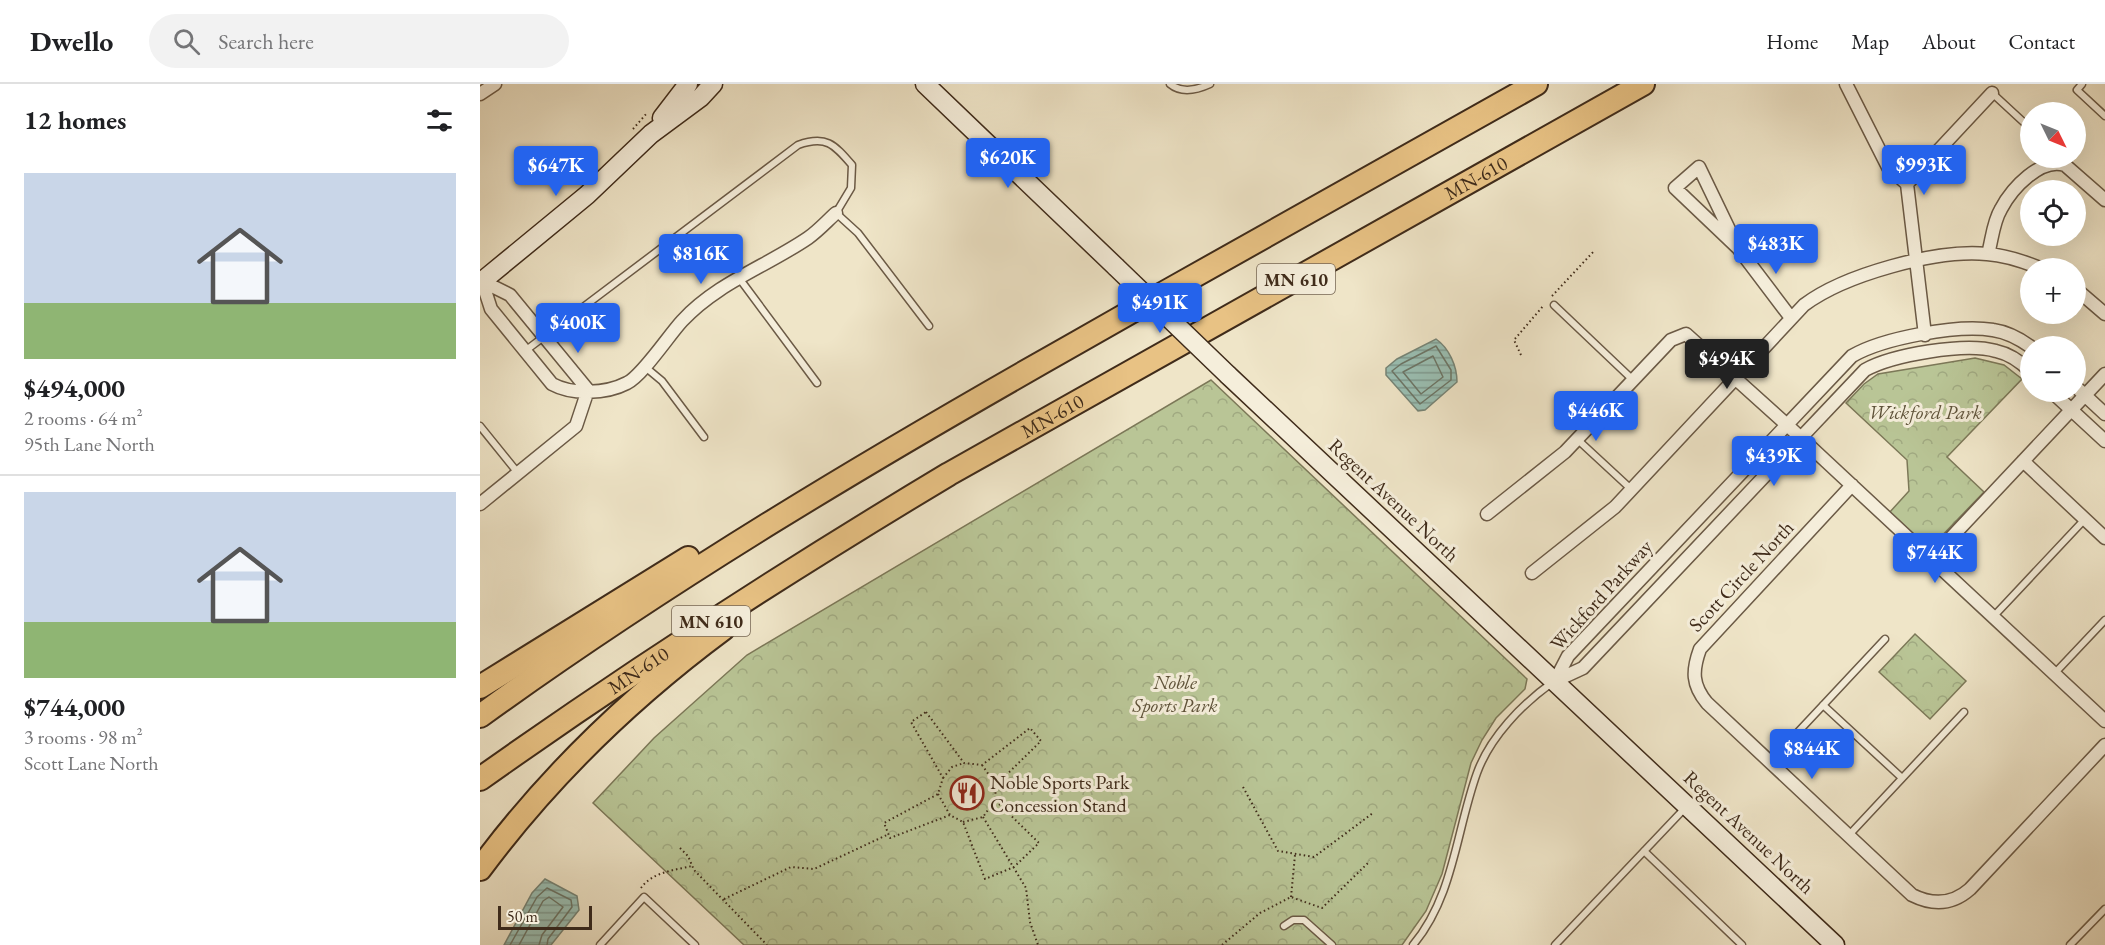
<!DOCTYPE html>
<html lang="en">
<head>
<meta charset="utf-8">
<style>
	body { margin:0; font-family:"EB Garamond",serif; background:#f2f2f2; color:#202124; height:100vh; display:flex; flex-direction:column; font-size:22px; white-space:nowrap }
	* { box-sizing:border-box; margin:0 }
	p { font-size:20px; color:#757577 }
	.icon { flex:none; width:33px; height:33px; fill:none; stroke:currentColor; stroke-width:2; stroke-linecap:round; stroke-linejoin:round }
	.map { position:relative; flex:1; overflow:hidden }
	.details { display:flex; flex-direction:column; background:#fff; width:480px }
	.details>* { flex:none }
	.needle { width:39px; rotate:133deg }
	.fabs { position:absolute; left:1540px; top:18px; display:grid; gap:12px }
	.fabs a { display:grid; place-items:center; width:66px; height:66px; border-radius:50%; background:#fff; box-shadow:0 6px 24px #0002; font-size:30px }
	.scale { position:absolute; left:18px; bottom:15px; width:94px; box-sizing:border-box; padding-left:6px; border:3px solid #3f2b1a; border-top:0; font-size:16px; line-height:21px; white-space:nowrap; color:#3f2b1a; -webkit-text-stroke:4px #f5eedb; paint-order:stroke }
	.price { position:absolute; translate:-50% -51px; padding:0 14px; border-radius:6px; background:#2563eb; color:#fff; font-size:20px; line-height:39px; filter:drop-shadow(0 2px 3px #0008) }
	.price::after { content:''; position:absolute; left:50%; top:36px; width:18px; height:14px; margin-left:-9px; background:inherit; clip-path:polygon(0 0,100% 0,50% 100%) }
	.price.active { background:#222; color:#fff }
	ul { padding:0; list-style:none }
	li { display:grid; align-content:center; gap:12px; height:318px; padding:0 24px }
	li+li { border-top:2px solid #e0e0e0 }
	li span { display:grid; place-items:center; height:186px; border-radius:0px; color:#555 }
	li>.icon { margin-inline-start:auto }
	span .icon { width:108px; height:108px; fill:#fffc; stroke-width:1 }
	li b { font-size:26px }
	h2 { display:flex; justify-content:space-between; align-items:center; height:72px; padding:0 24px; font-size:26px }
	header { display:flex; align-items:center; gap:36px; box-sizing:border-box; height:84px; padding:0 30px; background:#fff; border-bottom:2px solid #e0e0e0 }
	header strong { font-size:28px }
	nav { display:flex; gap:33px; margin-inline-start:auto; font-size:21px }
	.search { width:420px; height:54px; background:#f2f2f2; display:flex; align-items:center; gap:15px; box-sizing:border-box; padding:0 21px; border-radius:33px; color:#757577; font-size:22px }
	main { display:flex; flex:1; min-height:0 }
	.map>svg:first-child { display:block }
	.park { fill:url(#park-crowns); stroke:#7c7858; stroke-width:1.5 }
	.water { fill:url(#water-rules); stroke:#768476; stroke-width:1.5 }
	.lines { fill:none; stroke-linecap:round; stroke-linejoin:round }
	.shore { stroke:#6c7566; stroke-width:1.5 }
	.lane-casing { stroke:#6b5a46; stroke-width:9 }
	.street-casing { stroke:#6b5a46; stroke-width:15 }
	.secondary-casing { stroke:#3f2b1a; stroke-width:21 }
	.highway-casing { stroke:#3f2b1a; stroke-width:26 }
	.path { stroke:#3f2b1a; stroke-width:2; stroke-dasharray:1.5 3; stroke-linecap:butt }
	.lane { stroke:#f5eedb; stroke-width:6 }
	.street { stroke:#f5eedb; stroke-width:12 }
	.secondary { stroke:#f5eedb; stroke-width:18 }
	.highway { stroke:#e8c284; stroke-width:22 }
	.secondary-bridge-casing { stroke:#3f2b1a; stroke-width:21; stroke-linecap:butt }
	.secondary-bridge { stroke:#f5eedb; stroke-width:18 }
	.labels { text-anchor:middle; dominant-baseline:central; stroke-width:6; stroke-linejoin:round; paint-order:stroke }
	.shield { fill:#f5eedb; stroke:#766654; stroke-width:1.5 }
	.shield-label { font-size:18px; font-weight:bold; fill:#3f2b1a }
	.street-label { font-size:20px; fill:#3f2b1a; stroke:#f5eedb }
	.park-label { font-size:20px; font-style:italic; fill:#5e5239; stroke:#f5eedb }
	.poi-label { font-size:20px; fill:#3f2b1a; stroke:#f5eedb; text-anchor:start }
</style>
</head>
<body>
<header>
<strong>Dwello</strong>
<div class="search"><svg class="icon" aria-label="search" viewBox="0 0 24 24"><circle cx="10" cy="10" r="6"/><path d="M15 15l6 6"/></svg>Search here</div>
<nav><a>Home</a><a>Map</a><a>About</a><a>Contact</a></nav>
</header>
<main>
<section class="details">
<h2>12 homes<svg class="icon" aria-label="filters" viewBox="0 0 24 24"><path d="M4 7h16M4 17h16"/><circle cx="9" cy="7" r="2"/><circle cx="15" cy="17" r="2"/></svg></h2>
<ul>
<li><span style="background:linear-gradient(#c9d6e8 70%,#8fb573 0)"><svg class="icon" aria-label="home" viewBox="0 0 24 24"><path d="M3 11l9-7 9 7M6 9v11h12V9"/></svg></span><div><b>$494,000</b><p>2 rooms · 64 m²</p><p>95th Lane North</p></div></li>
<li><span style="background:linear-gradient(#c9d6e8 70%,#8fb573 0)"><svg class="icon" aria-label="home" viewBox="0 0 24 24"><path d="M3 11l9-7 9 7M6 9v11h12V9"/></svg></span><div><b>$744,000</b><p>3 rooms · 98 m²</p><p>Scott Lane North</p></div></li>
</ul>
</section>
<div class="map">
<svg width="1625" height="861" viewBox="0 0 1625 861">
	<defs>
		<pattern id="park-crowns" width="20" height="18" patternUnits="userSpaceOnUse" patternTransform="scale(1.5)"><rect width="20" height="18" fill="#b9c596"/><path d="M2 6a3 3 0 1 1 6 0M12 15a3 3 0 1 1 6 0" fill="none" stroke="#a0a981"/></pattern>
		<pattern id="water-rules" width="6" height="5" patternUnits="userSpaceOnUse" patternTransform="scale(1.5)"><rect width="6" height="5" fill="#9abfb3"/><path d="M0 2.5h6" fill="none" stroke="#7f9b91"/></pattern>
	</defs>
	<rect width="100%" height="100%" fill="#efe5c8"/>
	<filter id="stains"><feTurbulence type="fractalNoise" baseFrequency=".00333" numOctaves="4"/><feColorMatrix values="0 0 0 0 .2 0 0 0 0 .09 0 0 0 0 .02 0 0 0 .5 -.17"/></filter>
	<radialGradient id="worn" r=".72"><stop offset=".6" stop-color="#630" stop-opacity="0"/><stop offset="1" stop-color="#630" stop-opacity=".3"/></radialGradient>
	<path class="park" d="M 1495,274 L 1524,281 L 1542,295 L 1467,373 L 1504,408 L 1453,461 L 1444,462 L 1409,429 L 1429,407 L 1427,376 L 1366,319 L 1384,300 L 1398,290 Z
		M 731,296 L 1047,595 L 1045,605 L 1016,634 L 1002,656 L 991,679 L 962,790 L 946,827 L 922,861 L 264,861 L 113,719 L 174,654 L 267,571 Z
		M 1435,550 L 1486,597 L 1450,635 L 1399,588 Z"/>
	<path class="water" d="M 956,255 C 969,264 977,282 977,298 L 945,326 L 938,327 L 906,291 L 906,284 L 917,275 Z
		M 65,795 L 97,812 L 99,826 L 71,861 L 24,861 L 52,809 Z"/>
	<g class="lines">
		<path class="shore" d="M 956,262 L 971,286 L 971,296 L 940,320 L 912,287 L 921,280 Z
			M 953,272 L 963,293 L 941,310 L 923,288 Z
			M 30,861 L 57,813 L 67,804 L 91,816 L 92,823 L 68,855 L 67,861
			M 39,861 L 63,817 L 69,813 L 83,823 L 62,851 L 59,861"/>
		<g class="lane-casing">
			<path id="lane" d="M 690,0 C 702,10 717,6 730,0
				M 1602,0 L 1597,6 L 1625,32
				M 1512,9 L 1551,45
				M 259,194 L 337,299
				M 1074,221 L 1153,296
				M 45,267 L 318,61 C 346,51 354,60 372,81 L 371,104 L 356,129 L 378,149 L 449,242
				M 164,282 L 182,297 L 224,353
				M 0,342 L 38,389
				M 1098,356 L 1151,405
				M 1513,533 L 1605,435
				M 1574,590 L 1625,536
				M 1343,621 L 1422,694
				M 1290,678 L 1405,555
				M 1370,750 L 1484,628
				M 1164,767 L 1262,861
				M 804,842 L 813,836 L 824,836 L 852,861
				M 120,861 L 164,813 L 215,861
				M 933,861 C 974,812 976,747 997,689 C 1010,653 1042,620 1073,598
				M 1075,861 L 1205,724
				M 1590,861 L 1625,825"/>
		</g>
		<g class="street-casing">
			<path id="street" d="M 1366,0 L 1408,83 L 1427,100 L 1445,251
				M 0,10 L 15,0
				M 1427,100 L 1512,9
				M 1258,164 L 1219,83 L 1195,104 L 1258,164 L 1311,234
				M 1508,170 C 1512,156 1513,138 1521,125 C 1532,104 1561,73 1585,81 L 1625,116
				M 2,197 L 11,225 L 72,300 C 92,311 126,310 147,299 C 162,292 189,251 202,237 C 237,199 287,182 328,154 C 338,147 347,137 356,129
				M 2,197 L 30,211 L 108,306
				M 1596,205 L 1625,230
				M 1596,303 L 1625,330
				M 1572,308 L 1625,357
				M 1543,377 L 1625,454
				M 1372,401 L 1220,565 C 1212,587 1212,601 1227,619 L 1432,811 C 1452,821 1472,821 1490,805 L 1625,661
				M 0,420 L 96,342 L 108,306
				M 1007,430 L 1085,368 L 1191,256 L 1206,250 L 1306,340 L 1625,637
				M 1451,475 L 1625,290
				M 1052,489 L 1135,423 L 1324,221 C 1364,191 1456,165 1507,170 C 1524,171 1545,178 1560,184
				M 1075,597 L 1088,572 L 1372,272 C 1403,254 1478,240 1513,246 C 1527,248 1540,255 1551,263
				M 1075,597 L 1103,584 L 1385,286 C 1412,271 1485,258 1516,267 C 1530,270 1541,278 1551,288"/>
		</g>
		<g class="secondary-casing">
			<path id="secondary" d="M 445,0 L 636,183
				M 182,34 L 208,0
				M 0,199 L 107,111 L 171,50 L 221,13 L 233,0
				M 748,291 L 1355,861"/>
		</g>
		<g class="highway-casing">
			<g id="highway">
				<path d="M 0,603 L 208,474"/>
				<path d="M 0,632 C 191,494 393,374 598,258 C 750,171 903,86 1056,0"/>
				<path id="s1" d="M 0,695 C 152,587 309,486 469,390 L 1163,0"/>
				<path d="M 0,785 C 69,692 150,614 243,545"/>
			</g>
		</g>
		<path class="path" d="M 153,45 L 167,29
			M 1072,212 L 1115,166
			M 1041,271 L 1034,256 L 1064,221
			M 446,628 L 484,679 L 502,681 L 550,644 L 561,657 L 516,701 L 515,716 L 559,759 L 534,783 L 505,795 L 483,738 L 470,731 L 410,754 L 404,739 L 458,710 L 463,694 L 431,638 Z
			M 502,681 L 516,701
			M 463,694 L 472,683 L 484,679
			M 763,703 L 798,767 L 834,773 L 893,729
			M 458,710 L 470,731
			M 503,733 L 546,804 L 550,838 L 558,861
			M 483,738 L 503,733 L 515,716
			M 200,764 L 208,772 L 214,786 L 287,861
			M 161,804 C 172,788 195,786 212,782
			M 811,813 L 815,771
			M 244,815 L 311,783 L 334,785 L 409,750
			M 742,861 L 780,829 L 811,813 L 842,824 L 890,777"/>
		<use href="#lane" class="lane"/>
		<use href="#street" class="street"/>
		<use href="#secondary" class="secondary"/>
		<use href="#highway" class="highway"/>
		<g class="secondary-bridge-casing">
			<path id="secondary-bridge" d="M 636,183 L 748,291"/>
		</g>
		<use href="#secondary-bridge" class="secondary-bridge"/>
	</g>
	<defs>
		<g id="restaurant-ring" transform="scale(1.725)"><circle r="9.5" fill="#f5eedb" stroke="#8f2418" stroke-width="1.5"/><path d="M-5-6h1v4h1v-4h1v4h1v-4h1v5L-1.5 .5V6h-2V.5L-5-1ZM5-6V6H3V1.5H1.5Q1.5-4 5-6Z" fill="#8f2418"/></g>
	</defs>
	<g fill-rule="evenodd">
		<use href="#restaurant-ring" x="487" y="709"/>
	</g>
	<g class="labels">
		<g class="shield">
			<rect x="777" y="180" width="78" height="30" rx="4.5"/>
			<rect x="192" y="522" width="78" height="30" rx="4.5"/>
		</g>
		<g class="shield-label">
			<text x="816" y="195">MN 610</text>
			<text x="231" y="537">MN 610</text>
		</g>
		<g class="street-label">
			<text stroke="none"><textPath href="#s1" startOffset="1164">MN-610</textPath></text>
			<text stroke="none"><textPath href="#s1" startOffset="678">MN-610</textPath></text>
			<text transform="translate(914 416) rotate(43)">Regent Avenue North</text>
			<text transform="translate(1261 492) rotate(-47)">Scott Circle North</text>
			<text transform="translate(1121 511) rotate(-48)">Wickford Parkway</text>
			<text stroke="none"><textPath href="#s1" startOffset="192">MN-610</textPath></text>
			<text transform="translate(1269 748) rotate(43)">Regent Avenue North</text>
		</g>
		<g class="park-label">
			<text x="1445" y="328">Wickford Park</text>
			<text x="695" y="598">Noble<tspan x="695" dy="23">Sports Park</tspan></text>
		</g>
		<g class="poi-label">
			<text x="510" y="698">Noble Sports Park<tspan x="510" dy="23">Concession Stand</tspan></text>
		</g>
	</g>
	<rect width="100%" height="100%" filter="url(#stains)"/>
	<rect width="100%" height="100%" fill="url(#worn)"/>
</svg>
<div class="fabs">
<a><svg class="needle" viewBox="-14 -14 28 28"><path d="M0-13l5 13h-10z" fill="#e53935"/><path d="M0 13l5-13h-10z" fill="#757577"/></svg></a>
<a><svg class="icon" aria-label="locate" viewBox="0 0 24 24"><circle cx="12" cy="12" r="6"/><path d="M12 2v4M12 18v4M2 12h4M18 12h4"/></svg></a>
<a>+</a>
<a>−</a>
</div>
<div class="scale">50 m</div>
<b class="price" style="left:528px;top:105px">$620K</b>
<b class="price" style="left:1444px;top:112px">$993K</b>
<b class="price" style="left:76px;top:113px">$647K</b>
<b class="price" style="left:1296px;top:191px">$483K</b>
<b class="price" style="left:221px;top:201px">$816K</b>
<b class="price" style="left:680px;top:250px">$491K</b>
<b class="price" style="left:98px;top:270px">$400K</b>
<b class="price active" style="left:1247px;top:306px">$494K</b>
<b class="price" style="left:1116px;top:358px">$446K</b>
<b class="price" style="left:1294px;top:403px">$439K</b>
<b class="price" style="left:1455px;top:500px">$744K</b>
<b class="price" style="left:1332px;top:696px">$844K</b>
</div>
</main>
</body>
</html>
